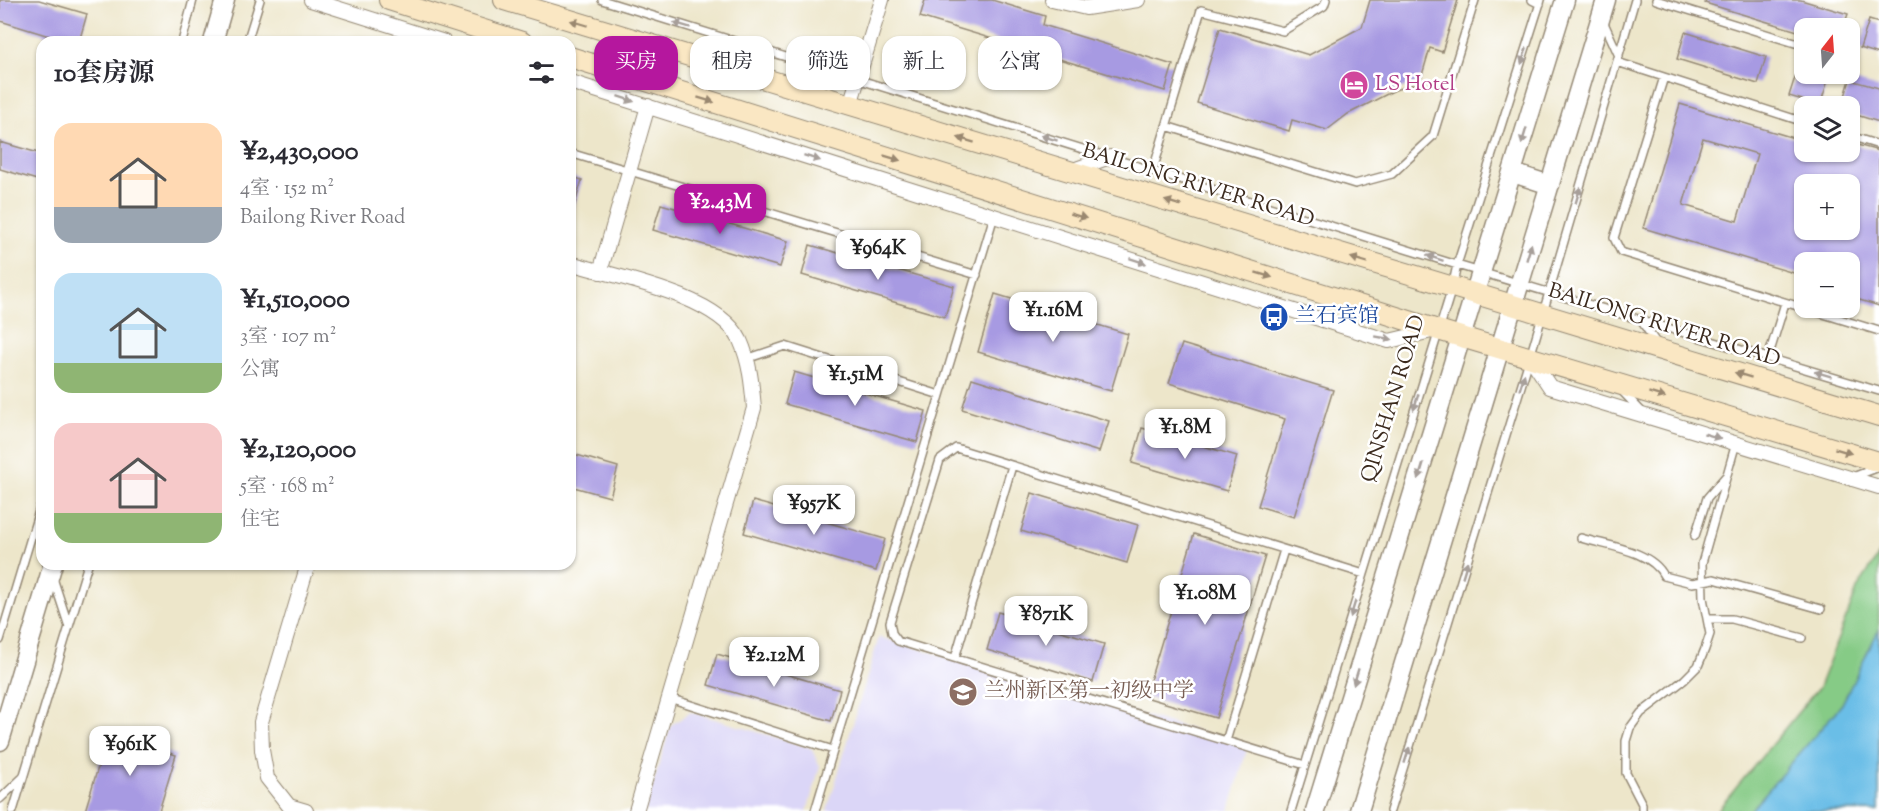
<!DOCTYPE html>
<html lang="zh">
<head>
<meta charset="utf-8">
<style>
	body { margin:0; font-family:"Sorts Mill Goudy","Noto Serif SC",serif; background:#f7f7f7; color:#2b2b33; height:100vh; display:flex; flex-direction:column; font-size:22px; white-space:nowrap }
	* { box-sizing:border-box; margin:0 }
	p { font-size:20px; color:#7c7c81 }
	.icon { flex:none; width:33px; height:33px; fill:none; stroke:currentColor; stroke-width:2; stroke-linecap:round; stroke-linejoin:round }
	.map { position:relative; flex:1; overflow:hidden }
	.drawer { position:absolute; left:36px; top:36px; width:540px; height:534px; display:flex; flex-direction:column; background:#fff; border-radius:18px; box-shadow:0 2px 4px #0004 }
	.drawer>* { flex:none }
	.guide { position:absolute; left:594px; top:36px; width:570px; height:54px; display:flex; gap:12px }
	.needle { width:39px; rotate:17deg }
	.fabs { position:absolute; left:1794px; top:18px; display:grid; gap:12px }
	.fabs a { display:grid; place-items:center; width:66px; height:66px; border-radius:12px; background:#fff; box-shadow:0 2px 4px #0004; font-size:30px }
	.price { position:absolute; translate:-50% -51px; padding:0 14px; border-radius:12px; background:#fff; color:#222; font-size:20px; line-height:39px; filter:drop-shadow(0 2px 3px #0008) }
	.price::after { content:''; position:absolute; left:50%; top:36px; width:18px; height:14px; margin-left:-9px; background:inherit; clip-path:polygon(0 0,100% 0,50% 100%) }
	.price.selected { background:#b5179e; color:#fff }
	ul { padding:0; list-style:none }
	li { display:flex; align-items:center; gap:18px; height:150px; padding:0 18px }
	li span { display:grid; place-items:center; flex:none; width:168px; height:120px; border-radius:18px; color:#555 }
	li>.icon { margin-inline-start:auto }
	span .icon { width:72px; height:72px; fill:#fffc; stroke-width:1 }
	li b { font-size:26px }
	h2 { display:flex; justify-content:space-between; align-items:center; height:72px; padding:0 18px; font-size:26px }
	.chip { padding:0 21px; border-radius:18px; background:#fff; box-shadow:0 2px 4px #0004; font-size:21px; line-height:54px }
	.chip.selected { background:#b5179e; color:#fff }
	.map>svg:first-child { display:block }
	.built { fill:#dbd6f7 }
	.green { fill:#86cb86; stroke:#607a52; stroke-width:1.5 }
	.water { fill:#6bbee7; stroke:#537482; stroke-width:1.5 }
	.building { fill:#a79ae2; fill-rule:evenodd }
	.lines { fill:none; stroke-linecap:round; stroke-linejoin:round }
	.service-casing { stroke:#948874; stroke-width:10 }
	.minor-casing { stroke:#948874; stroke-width:16 }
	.tertiary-casing { stroke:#948874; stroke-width:21 }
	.secondary-casing { stroke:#948874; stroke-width:22 }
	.service { stroke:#fff; stroke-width:7 }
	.minor { stroke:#fff; stroke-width:14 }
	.tertiary { stroke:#fff; stroke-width:18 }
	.secondary { stroke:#fae7c3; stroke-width:20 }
	.oneway { fill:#9a8870 }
	.oneway2 { fill:#a79f9a }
	.labels { text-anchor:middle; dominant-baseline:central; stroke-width:5; stroke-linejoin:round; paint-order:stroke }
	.hotel-label { font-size:21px; fill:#b23c85; stroke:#fff; text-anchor:start }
	.street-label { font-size:21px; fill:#3b2a1e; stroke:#fff }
	.transit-label { font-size:21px; fill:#164399; stroke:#fff; text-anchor:start }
	.education-label { font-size:21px; fill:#785e54; stroke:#fff; text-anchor:start }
</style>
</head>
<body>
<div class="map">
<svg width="1879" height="811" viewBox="0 0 1879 811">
	<rect width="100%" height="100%" fill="#fff"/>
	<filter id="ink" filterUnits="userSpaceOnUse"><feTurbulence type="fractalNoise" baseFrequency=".0167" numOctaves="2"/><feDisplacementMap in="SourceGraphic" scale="12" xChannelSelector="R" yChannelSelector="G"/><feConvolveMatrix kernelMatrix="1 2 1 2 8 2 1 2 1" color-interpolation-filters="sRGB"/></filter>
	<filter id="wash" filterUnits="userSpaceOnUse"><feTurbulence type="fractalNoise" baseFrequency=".008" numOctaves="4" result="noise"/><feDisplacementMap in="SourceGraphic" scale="24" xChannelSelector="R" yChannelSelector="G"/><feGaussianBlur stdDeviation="1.35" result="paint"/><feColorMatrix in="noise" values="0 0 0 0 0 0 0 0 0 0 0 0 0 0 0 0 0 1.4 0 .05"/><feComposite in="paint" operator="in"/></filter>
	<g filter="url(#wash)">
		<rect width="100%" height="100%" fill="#ede6ca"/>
		<path class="built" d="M 879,637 L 1248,746 L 1229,811 L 827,811 Z
			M 691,712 L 811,748 L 820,766 L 807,811 L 645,811 L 671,725 Z"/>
		<path class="green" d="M 1879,555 L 1879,811 L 1717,811 L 1819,687 L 1858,587 Z"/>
		<path class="water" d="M 1879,629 L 1879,811 L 1750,811 L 1842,704 Z"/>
		<g id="blocks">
			<path class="building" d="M 0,0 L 39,0 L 87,14 L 79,42 L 69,42 L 0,21 Z
				M 925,0 L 992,0 L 1045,16 L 1043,25 L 1173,65 L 1165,91 L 920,17 Z
				M 1370,0 L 1458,0 L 1442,52 L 1430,48 L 1420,82 L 1395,90 L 1348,114 L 1327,130 L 1292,120 L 1289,131 L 1197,103 L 1220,28 L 1309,55 L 1362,27 Z
				M 1706,0 L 1801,0 L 1848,14 L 1843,28 L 1804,28 L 1804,33 L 1705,3 Z
				M 1869,20 L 1879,23 L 1879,54 L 1860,48 Z
				M 1685,32 L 1766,57 L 1758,84 L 1677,59 Z
				M 1796,74 L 1830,74 L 1820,105 L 1789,96 Z
				M 1850,80 L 1879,88 L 1879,122 L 1850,113 L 1850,106 L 1842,106 Z
				M 1680,104 L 1804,141 L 1804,152 L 1850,152 L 1850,143 L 1879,151 L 1879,306 L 1850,297 L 1850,262 L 1804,262 L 1804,276 L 1643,228 ZM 1703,138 L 1757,154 L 1737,221 L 1683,205 ZM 1804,184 L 1850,184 L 1850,230 L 1804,230 Z
				M 0,142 L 42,154 L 37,180 L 0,169 Z
				M 570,176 L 582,180 L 573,210 L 570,209 Z
				M 661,204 L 788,241 L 780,267 L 653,230 Z
				M 810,245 L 954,286 L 945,317 L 802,275 Z
				M 995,294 L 1128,334 L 1111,391 L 978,352 Z
				M 1182,344 L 1333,390 L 1294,517 L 1258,506 L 1285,419 L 1169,383 Z
				M 794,372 L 926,411 L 917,442 L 785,404 Z
				M 972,378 L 1109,421 L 1099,452 L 962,409 Z
				M 1142,428 L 1237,456 L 1227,491 L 1132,463 Z
				M 570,453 L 618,467 L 610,497 L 570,486 Z
				M 1032,493 L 1138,525 L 1127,563 L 1021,531 Z
				M 753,501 L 885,539 L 876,571 L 744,533 Z
				M 1194,534 L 1265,556 L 1216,718 L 1145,697 Z
				M 998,612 L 1104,644 L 1093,682 L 987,650 Z
				M 717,654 L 840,690 L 831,721 L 708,685 Z
				M 108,734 L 176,755 L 159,811 L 85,811 Z"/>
		</g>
	</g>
	<g filter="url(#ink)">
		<use href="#blocks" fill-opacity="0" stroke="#948874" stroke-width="1.5"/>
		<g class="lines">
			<g class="service-casing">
				<path id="service" d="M 602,0 L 1457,265 L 1879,391
					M 1532,0 L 1540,4
					M 1656,0 L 1795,43
					M 1604,23 L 1619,56
					M 182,42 L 193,0
					M 247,42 L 260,0
					M 1617,62 L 1804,122
					M 1664,77 L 1614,238 L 1621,252 L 1879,331
					M 1166,126 L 1355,184 L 1392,174 L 1433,136 L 1475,0
					M 1850,136 L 1879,145
					M 570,153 L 977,275
					M 1153,170 L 1201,10 L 1283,31 L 1324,6 L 1326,0
					M 1640,319 L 1657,344
					M 1768,358 L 1785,303
					M 746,359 L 785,346 L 940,395
					M 1622,391 L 1641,411
					M 1853,477 L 1879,467
					M 1695,536 L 1707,498 L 1725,477
					M 1581,538 C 1607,546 1651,550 1664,576 L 1692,583 L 1714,579 L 1821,609
					M 53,578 L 69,627
					M 1708,619 L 1732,619 L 1802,638
					M 0,640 L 42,501
					M 955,658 L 1012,466
					M 669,698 L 833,750
					M 1226,741 L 1284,550
					M 1305,765 L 898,641 L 892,633 L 890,622 L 940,460 L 956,448 L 1364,574
					M 0,799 L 22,778
					M 13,811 L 88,564
					M 815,811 L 994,216
					M 1291,811 L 1452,288 L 1457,265 L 1541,0
					M 1390,811 L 1530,357 L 1635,0
					M 1642,811 L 1642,804 L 1626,773 L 1626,741 L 1630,728 L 1641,713 L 1684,680 L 1698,666 L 1705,649 L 1710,634 L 1703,598 L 1702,563 L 1736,443"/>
			</g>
			<g class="minor-casing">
				<path id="minor" d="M 311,0 L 444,42
					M 1052,0 L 1086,8 L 1138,0
					M 570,82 L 1389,341 L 1436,330
					M 850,105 L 882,0
					M 1070,171 L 1110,157
					M 570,263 C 616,277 718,295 740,340 C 750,362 752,385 754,408 L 636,811
					M 600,272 L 648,106
					M 1530,357 L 1550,387 L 1879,487
					M 306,811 L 289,806 L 267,778 L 262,750 L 261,722 L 308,564"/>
			</g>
			<g class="tertiary-casing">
				<path id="tertiary" d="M 213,42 L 225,0
					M 1513,173 L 1550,185
					M 0,741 L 53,564
					M 1315,811 L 1565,0
					M 1359,811 L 1606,0"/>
			</g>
			<g class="secondary-casing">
				<path id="secondary" d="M 389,0 L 522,42
					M 504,0 L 1879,416
					M 570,57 L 1438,330 L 1879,462"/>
			</g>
			<use href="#service" class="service"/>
			<use href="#minor" class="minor"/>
			<use href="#tertiary" class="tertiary"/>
			<use href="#secondary" class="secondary"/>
		</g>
		<defs><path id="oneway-solid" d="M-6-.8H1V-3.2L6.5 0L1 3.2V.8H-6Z" transform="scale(1.5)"/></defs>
		<g class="oneway">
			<use href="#oneway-solid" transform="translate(579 23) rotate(-163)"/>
			<use href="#oneway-solid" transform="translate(706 100) rotate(17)"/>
			<use href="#oneway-solid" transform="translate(966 140) rotate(-163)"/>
			<use href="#oneway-solid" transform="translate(892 158) rotate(17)"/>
			<use href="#oneway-solid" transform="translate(1173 203) rotate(-163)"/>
			<use href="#oneway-solid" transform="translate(1078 216) rotate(17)"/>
			<use href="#oneway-solid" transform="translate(1359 260) rotate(-163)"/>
			<use href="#oneway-solid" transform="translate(1264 275) rotate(17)"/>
			<use href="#oneway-solid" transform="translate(1743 375) rotate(-163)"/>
			<use href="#oneway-solid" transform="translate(1657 395) rotate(17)"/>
			<use href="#oneway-solid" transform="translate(1843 451) rotate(17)"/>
		</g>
		<g class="oneway2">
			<use href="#oneway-solid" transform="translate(682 25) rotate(-163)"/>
			<use href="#oneway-solid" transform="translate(1524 56) rotate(108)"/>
			<use href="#oneway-solid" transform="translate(626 99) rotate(18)"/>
			<use href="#oneway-solid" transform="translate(1524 136) rotate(107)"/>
			<use href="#oneway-solid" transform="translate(1049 138) rotate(-163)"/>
			<use href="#oneway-solid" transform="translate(812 158) rotate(18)"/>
			<use href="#oneway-solid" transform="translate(1578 195) rotate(-74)"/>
			<use href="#oneway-solid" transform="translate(1529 252) rotate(-73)"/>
			<use href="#oneway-solid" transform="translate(1435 258) rotate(-162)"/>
			<use href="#oneway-solid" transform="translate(1138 261) rotate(18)"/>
			<use href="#oneway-solid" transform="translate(1384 338) rotate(10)"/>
			<use href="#oneway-solid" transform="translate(1823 374) rotate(-163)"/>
			<use href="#oneway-solid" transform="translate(1522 382) rotate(-73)"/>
			<use href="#oneway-solid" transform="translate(1416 402) rotate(107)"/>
			<use href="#oneway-solid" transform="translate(1712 436) rotate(17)"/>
			<use href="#oneway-solid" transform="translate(1421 471) rotate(107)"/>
			<use href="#oneway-solid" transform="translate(1465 569) rotate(-73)"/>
			<use href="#oneway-solid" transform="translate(1353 609) rotate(107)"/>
			<use href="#oneway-solid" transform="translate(1356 677) rotate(107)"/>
			<use href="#oneway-solid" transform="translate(1407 755) rotate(-73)"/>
		</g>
	</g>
	<defs>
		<g id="hotel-disc" transform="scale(1.5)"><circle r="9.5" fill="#d1479c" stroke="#fff"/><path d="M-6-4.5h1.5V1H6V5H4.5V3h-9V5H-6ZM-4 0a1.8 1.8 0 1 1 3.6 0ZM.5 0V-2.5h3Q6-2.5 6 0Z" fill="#fff"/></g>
		<g id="bus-disc" transform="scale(1.5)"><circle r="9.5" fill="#1a4fb4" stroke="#fff"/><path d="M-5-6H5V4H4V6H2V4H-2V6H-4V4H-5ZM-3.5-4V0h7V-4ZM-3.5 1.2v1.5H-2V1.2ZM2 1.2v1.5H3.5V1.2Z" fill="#fff"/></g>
		<g id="school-disc" transform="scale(1.5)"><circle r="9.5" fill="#8d6e63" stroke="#fff"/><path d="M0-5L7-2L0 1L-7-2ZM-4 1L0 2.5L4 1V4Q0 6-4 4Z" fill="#fff"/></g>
	</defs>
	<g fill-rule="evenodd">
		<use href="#hotel-disc" x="1354" y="85"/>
		<use href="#bus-disc" x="1274" y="317"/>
		<use href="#school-disc" x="963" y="692"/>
	</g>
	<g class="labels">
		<g class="hotel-label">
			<text x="1375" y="85">LS Hotel</text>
		</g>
		<g class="street-label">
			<text transform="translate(1198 186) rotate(17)">BAILONG RIVER ROAD</text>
			<text transform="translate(1664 326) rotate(17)">BAILONG RIVER ROAD</text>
			<text transform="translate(1394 399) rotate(-73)">QINSHAN ROAD</text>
		</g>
		<g class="transit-label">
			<text x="1295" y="317">兰石宾馆</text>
		</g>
		<g class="education-label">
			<text x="984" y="692">兰州新区第一初级中学</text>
		</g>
	</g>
</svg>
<div class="fabs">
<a><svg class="needle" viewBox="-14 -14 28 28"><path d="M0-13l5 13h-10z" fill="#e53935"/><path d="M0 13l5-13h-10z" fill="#7c7c81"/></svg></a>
<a><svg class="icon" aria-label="layers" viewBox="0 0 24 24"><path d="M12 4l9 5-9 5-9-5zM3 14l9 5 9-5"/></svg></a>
<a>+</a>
<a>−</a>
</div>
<b class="price selected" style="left:720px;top:235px">¥2.43M</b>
<b class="price" style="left:878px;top:281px">¥964K</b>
<b class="price" style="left:1053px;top:343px">¥1.16M</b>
<b class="price" style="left:855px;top:407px">¥1.51M</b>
<b class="price" style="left:1185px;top:460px">¥1.8M</b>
<b class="price" style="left:814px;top:536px">¥957K</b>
<b class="price" style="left:1205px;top:626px">¥1.08M</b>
<b class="price" style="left:1046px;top:647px">¥871K</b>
<b class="price" style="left:774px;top:688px">¥2.12M</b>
<b class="price" style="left:130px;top:777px">¥961K</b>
<div class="guide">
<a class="chip selected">买房</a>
<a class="chip">租房</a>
<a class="chip">筛选</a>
<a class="chip">新上</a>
<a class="chip">公寓</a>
</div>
<section class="drawer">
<h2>10套房源<svg class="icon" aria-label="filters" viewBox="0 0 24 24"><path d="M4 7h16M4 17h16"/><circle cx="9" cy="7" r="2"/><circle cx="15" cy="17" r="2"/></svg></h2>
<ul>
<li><span style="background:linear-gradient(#ffd9b3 70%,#9aa5b1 0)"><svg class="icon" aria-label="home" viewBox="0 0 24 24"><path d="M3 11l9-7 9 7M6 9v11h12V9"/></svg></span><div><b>¥2,430,000</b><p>4室 · 152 m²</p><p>Bailong River Road</p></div></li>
<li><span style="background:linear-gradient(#bfe0f5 75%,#8fb573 0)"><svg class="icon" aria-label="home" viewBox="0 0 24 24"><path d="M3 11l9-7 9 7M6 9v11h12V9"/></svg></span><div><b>¥1,510,000</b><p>3室 · 107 m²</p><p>公寓</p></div></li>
<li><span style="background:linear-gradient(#f6c9c9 75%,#8fb573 0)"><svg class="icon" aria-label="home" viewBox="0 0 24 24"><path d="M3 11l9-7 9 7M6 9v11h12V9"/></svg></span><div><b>¥2,120,000</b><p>5室 · 168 m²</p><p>住宅</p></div></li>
</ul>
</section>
</div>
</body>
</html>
